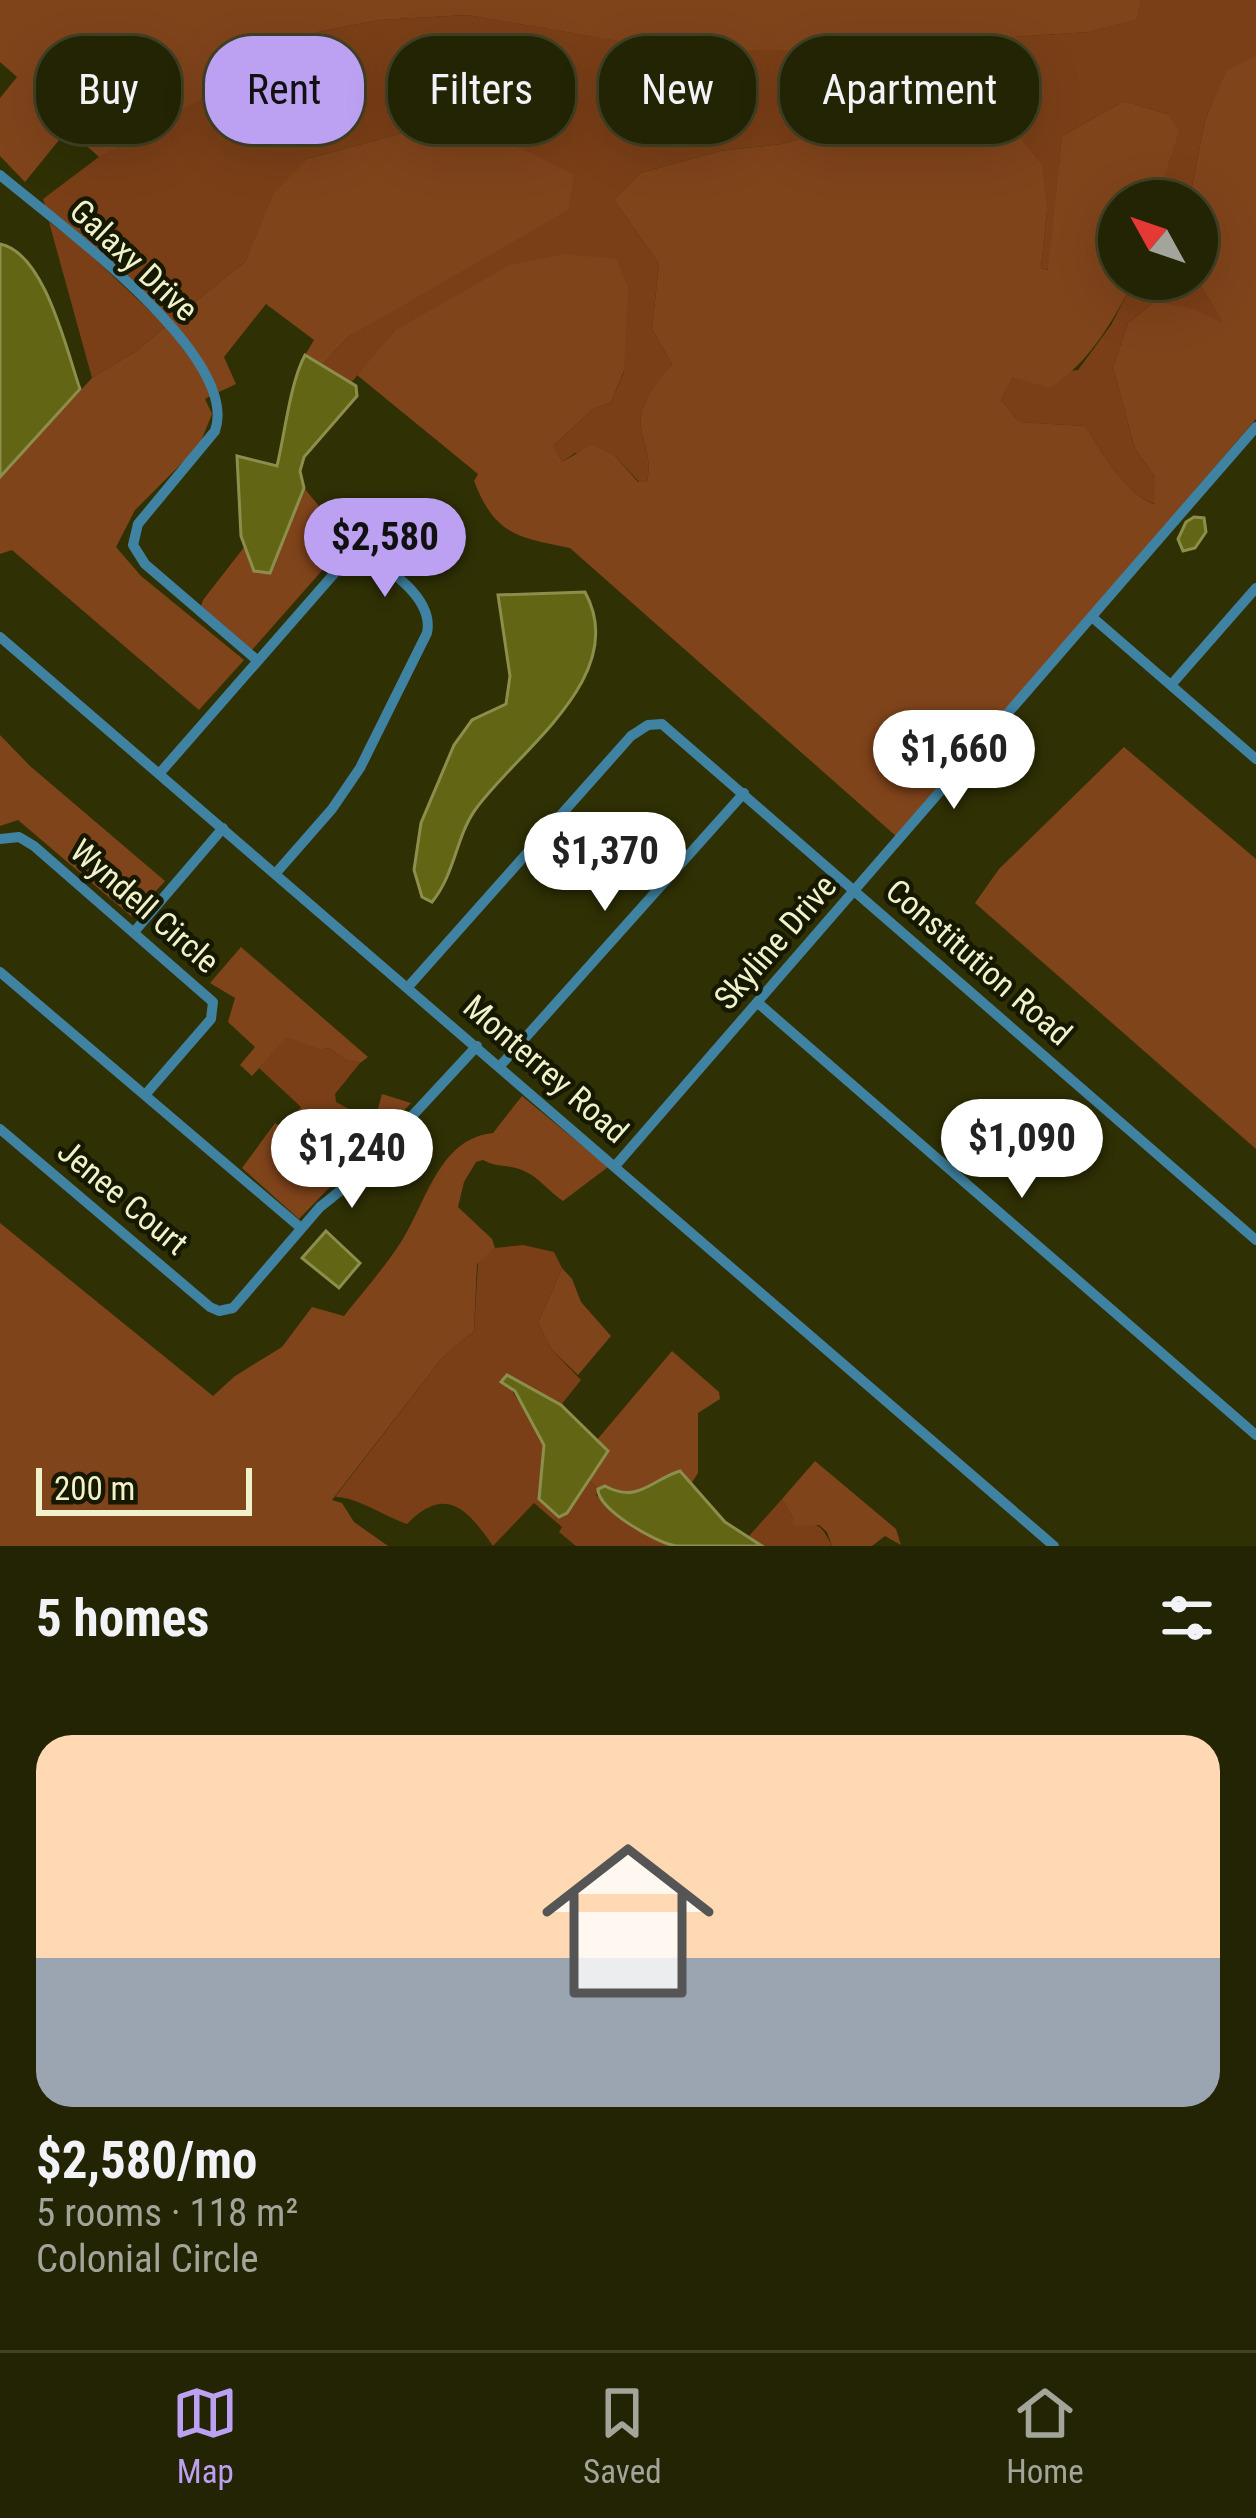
<!DOCTYPE html>
<html lang="en">
<head>
<meta charset="utf-8">
<style>
	body { margin:0; font-family:"Roboto Condensed",sans-serif; background:#2f3012; color:#f1f3f6; height:100vh; display:flex; flex-direction:column; font-size:45px; white-space:nowrap }
	* { box-sizing:border-box; margin:0 }
	p { font-size:39px; color:#a3a49a }
	.icon { flex:none; width:66px; height:66px; fill:none; stroke:currentColor; stroke-width:2; stroke-linecap:round; stroke-linejoin:round }
	.map { position:relative; height:1546px; overflow:hidden }
	.drawer { display:flex; flex-direction:column; background:#232403; flex:1 }
	.drawer>* { flex:none }
	.banner { position:absolute; left:36px; top:36px; width:1185px; height:108px; display:flex; gap:24px }
	.needle { width:78px; rotate:310deg }
	.buttons { position:absolute; left:1098px; top:180px; display:grid; gap:24px }
	.buttons a { display:grid; place-items:center; width:120px; height:120px; border-radius:50%; background:#232403; box-shadow:0 12px 48px #0002,0 0 0 3px #404125; font-size:60px }
	.scale { position:absolute; left:36px; bottom:30px; width:216px; box-sizing:border-box; padding-left:12px; border:6px solid #eff2cb; border-top:0; font-size:33px; line-height:42px; white-space:nowrap; color:#eff2cb; -webkit-text-stroke:9px #171800; paint-order:stroke }
	.price { position:absolute; translate:-50% -102px; padding:0 27px; border-radius:42px; background:#fff; color:#222; font-size:39px; line-height:78px; filter:drop-shadow(0 3px 6px #0008) }
	.price::after { content:''; position:absolute; left:50%; top:72px; width:36px; height:27px; margin-left:-18px; background:inherit; clip-path:polygon(0 0,100% 0,50% 100%) }
	.price.active { background:#bca0f2; color:#111 }
	ul { padding:0; list-style:none }
	li { display:grid; align-content:center; gap:24px; height:636px; padding:0 36px }
	li span { display:grid; place-items:center; height:372px; border-radius:36px; color:#555 }
	li>.icon { margin-inline-start:auto }
	span .icon { width:216px; height:216px; fill:#fffc; stroke-width:1 }
	li b { font-size:51px }
	h2 { display:flex; justify-content:space-between; align-items:center; height:144px; padding:0 36px; font-size:51px }
	.chip { padding:0 42px; border-radius:48px; background:#232403; box-shadow:0 12px 48px #0002,0 0 0 3px #404125; font-size:42px; line-height:108px }
	.chip.active { background:#bca0f2; color:#111 }
	.dock { display:flex; justify-content:space-around; align-items:center; height:168px; border-top:3px solid #404125; background:#232403; font-size:33px; color:#a3a49a }
	.dock a { display:grid; justify-items:center; gap:6px }
	.dock .active { color:#bca0f2 }
	.map>svg:first-child { display:block }
	.green { fill:#7a3f17 }
	.forest { fill:#80441b }
	.water { fill:#626514; stroke:#8c8f4b; stroke-width:3 }
	.lines { fill:none; stroke-linecap:round; stroke-linejoin:round }
	.minor { stroke:#4082a1; stroke-width:10 }
	.labels { text-anchor:middle; dominant-baseline:central; stroke-width:9; stroke-linejoin:round; paint-order:stroke }
	.street-label { font-size:33px; fill:#eff2cb; stroke:#171800 }
</style>
</head>
<body>
<div class="map">
<svg width="1256" height="1546" viewBox="0 0 1256 1546">
	<rect width="100%" height="100%" fill="#2f3004"/>
	<path class="green" d="M 1141,0 L 1256,0 L 1256,55 L 1226,72 L 1205,120 L 1189,201 L 1156,201 L 1167,114 L 1124,101 L 1062,136 L 1049,270 L 1041,268 L 1047,210 L 870,121 L 782,144 L 720,151 L 640,173 L 614,200 L 659,264 L 652,329 L 672,364 C 656,384 635,407 642,434 C 647,454 651,461 647,482 L 639,482 L 614,455 L 575,453 L 562,462 L 554,445 L 592,410 L 611,402 L 624,372 L 623,341 L 394,331 L 351,383 L 322,365 L 348,337 L 411,298 L 439,123 L 307,159 L 261,230 L 246,261 L 171,321 L 46,209 L 43,199 L 112,147 L 318,32 L 379,20 L 467,15 L 619,41 L 717,50 L 809,50 L 892,39 L 939,42 L 1089,32 L 1135,20 Z
		M 49,222 L 81,246 L 166,326 L 138,350 L 92,378 Z
		M 1135,279 L 1197,279 L 1224,324 L 1155,301 L 1128,323 L 1113,367 L 1135,449 L 1155,477 L 1155,504 C 1125,496 1101,450 1085,426 L 1019,422 L 1001,400 L 1013,377 L 1078,370 L 1111,325 Z
		M 287,1036 L 320,1050 L 329,1048 L 346,1060 L 360,1063 L 335,1094 L 336,1102 L 369,1120 L 363,1133 L 346,1151 L 319,1151 L 284,1128 L 301,1107 L 259,1068 Z
		M 523,1245 L 554,1252 L 562,1268 L 538,1323 L 552,1350 L 581,1380 L 561,1405 L 507,1375 C 509,1399 541,1420 544,1447 C 545,1463 540,1482 540,1499 L 567,1513 L 589,1480 L 598,1489 L 596,1495 L 622,1519 L 673,1546 L 576,1546 L 559,1532 L 562,1527 L 534,1503 L 493,1546 C 467,1508 445,1485 407,1524 C 384,1516 357,1497 335,1497 L 442,1358 L 474,1331 L 478,1262 L 495,1248 Z
		M 782,1499 L 793,1518 C 818,1525 821,1523 832,1546 L 762,1546 L 749,1536 Z"/>
	<path class="forest" d="M 0,0 L 1141,0 L 1136,20 L 1089,32 L 939,42 L 892,39 L 809,50 L 717,50 L 618,41 L 467,15 L 379,20 L 318,32 L 99,157 L 68,129 L 25,182 L 0,156 L 0,98 L 17,77 L 0,62 Z
		M 1256,55 L 1256,419 L 897,837 L 570,548 C 517,537 495,535 474,481 L 478,474 L 357,375 L 394,331 L 510,265 L 564,254 L 616,259 L 628,287 L 624,371 L 611,402 L 592,410 L 554,445 L 562,462 L 591,445 L 614,455 L 638,482 L 647,482 C 651,461 647,454 642,434 C 635,407 656,383 672,364 L 652,329 L 659,264 L 614,200 L 640,173 L 720,151 L 782,144 L 870,121 L 928,114 L 982,123 L 1020,138 L 1042,165 L 1047,210 L 1041,268 L 1048,270 L 1062,136 L 1124,101 L 1167,114 L 1179,131 L 1156,201 L 1119,201 L 1119,279 L 1135,279 C 1112,322 1091,361 1050,388 L 1013,377 L 1001,400 L 1019,422 L 1085,426 C 1101,450 1125,495 1154,504 L 1155,477 L 1135,449 L 1113,367 L 1128,323 L 1155,301 L 1193,309 L 1223,323 L 1197,279 L 1197,201 L 1189,201 L 1205,120 L 1226,71 Z
		M 439,123 L 529,152 L 574,175 L 568,210 L 348,337 L 322,365 L 305,355 L 314,340 L 266,304 L 224,357 L 236,384 L 219,392 L 207,370 L 171,321 L 246,261 L 274,193 L 307,159 Z
		M 166,326 L 201,373 L 212,395 L 205,399 L 212,414 L 199,446 L 135,510 L 116,547 L 141,576 L 244,660 L 199,710 L 12,550 L 0,554 L 0,477 L 92,378 L 138,350 Z
		M 304,488 L 348,541 L 252,650 L 201,606 L 203,600 L 245,546 L 254,570 L 270,573 Z
		M 0,735 L 30,766 L 165,881 L 132,917 L 18,820 L 0,826 Z
		M 1124,747 L 1256,859 L 1256,1149 L 975,903 L 999,869 Z
		M 241,947 L 368,1057 L 360,1063 L 346,1060 L 329,1048 L 320,1050 L 287,1037 L 252,1076 L 240,1065 L 255,1047 L 228,1022 L 235,998 L 210,983 Z
		M 382,1094 L 411,1103 L 299,1219 L 242,1168 L 275,1123 L 319,1150 L 346,1151 L 377,1112 Z
		M 522,1096 L 608,1167 L 563,1201 C 549,1192 538,1176 522,1170 C 508,1164 497,1168 483,1160 L 476,1162 L 464,1182 L 458,1207 L 492,1239 L 495,1248 L 477,1264 L 474,1331 L 442,1358 L 332,1500 L 342,1503 L 354,1522 L 388,1546 L 0,1546 L 0,1223 L 213,1396 L 235,1376 L 282,1347 L 312,1307 L 344,1316 C 363,1292 384,1268 401,1242 C 427,1202 438,1139 493,1133 Z
		M 562,1268 L 572,1279 L 581,1302 L 611,1336 L 578,1375 L 552,1350 L 538,1323 Z
		M 672,1351 L 719,1392 L 720,1399 L 698,1413 L 698,1473 L 691,1484 L 680,1471 C 651,1479 639,1504 605,1486 L 598,1489 L 589,1480 L 608,1452 L 596,1441 Z
		M 815,1461 L 896,1529 L 901,1545 L 885,1536 L 872,1546 L 832,1546 L 827,1532 L 819,1525 L 793,1526 L 793,1518 L 782,1499 Z"/>
	<path class="water" d="M 0,244 C 45,253 66,349 80,389 L 0,477 Z
		M 305,355 L 356,386 L 357,396 L 304,457 L 300,471 L 304,488 L 270,573 L 254,571 L 241,536 L 237,456 L 277,466 C 285,433 290,383 305,355 Z
		M 1194,517 L 1204,518 L 1206,532 L 1195,548 L 1183,551 L 1178,539 L 1186,522 Z
		M 585,592 C 631,676 519,749 475,810 C 456,837 455,874 432,902 L 422,897 L 414,870 L 421,823 L 454,745 L 472,720 L 506,704 L 510,676 L 498,595 Z
		M 326,1231 L 360,1263 L 339,1288 L 302,1258 Z
		M 507,1375 L 561,1405 L 608,1451 L 567,1513 L 559,1517 L 539,1499 L 544,1445 L 515,1391 L 501,1382 Z
		M 680,1471 L 725,1522 L 762,1546 C 734,1546 703,1546 676,1546 C 656,1543 597,1509 598,1489 L 605,1486 C 638,1504 651,1480 680,1471 Z"/>
	<g class="lines">
		<path class="minor" d="M 0,175 C 53,220 242,355 215,431 L 138,524 L 133,545 L 145,564 L 258,661
			M 1092,617 L 1256,759
			M 0,637 L 1054,1546
			M 1171,685 L 1256,588
			M 159,774 L 346,560 L 363,556 C 391,568 434,600 427,633 L 360,768 L 332,809 L 276,873
			M 0,839 L 19,837 L 34,846 L 213,1002 L 211,1019 L 145,1095
			M 134,932 L 223,828
			M 0,972 L 301,1228
			M 408,987 L 631,736 L 648,725 L 662,724 L 1256,1240
			M 758,1003 L 1256,1435
			M 500,1066 L 744,793
			M 0,1129 L 210,1307 L 219,1311 L 233,1308 L 320,1207 L 350,1183 L 477,1046
			M 616,1165 L 1256,427"/>
	</g>
	<g class="labels">
		<g class="street-label">
			<text transform="translate(134 260) rotate(43)">Galaxy Drive</text>
			<text transform="translate(145 906) rotate(41)">Wyndell Circle</text>
			<text transform="translate(775 942) rotate(-49)">Skyline Drive</text>
			<text transform="translate(979 962) rotate(41)">Constitution Road</text>
			<text transform="translate(546 1069) rotate(41)">Monterrey Road</text>
			<text transform="translate(123 1197) rotate(40)">Jenee Court</text>
		</g>
	</g>
</svg>
<div class="buttons">
<a><svg class="needle" viewBox="-14 -14 28 28"><path d="M0-13l5 13h-10z" fill="#e53935"/><path d="M0 13l5-13h-10z" fill="#a3a49a"/></svg></a>
</div>
<div class="scale">200 m</div>
<b class="price active" style="left:385px;top:600px">$2,580</b>
<b class="price" style="left:954px;top:812px">$1,660</b>
<b class="price" style="left:605px;top:914px">$1,370</b>
<b class="price" style="left:1022px;top:1201px">$1,090</b>
<b class="price" style="left:352px;top:1211px">$1,240</b>
<div class="banner">
<a class="chip">Buy</a>
<a class="chip active">Rent</a>
<a class="chip">Filters</a>
<a class="chip">New</a>
<a class="chip">Apartment</a>
</div>
</div>
<section class="drawer">
<h2>5 homes<svg class="icon" aria-label="filters" viewBox="0 0 24 24"><path d="M4 7h16M4 17h16"/><circle cx="9" cy="7" r="2"/><circle cx="15" cy="17" r="2"/></svg></h2>
<ul>
<li><span style="background:linear-gradient(#ffd9b3 60%,#9aa5b1 0)"><svg class="icon" aria-label="home" viewBox="0 0 24 24"><path d="M3 11l9-7 9 7M6 9v11h12V9"/></svg></span><div><b>$2,580/mo</b><p>5 rooms · 118 m²</p><p>Colonial Circle</p></div></li>
</ul>
</section>
<nav class="dock">
<a class="active"><svg class="icon" aria-label="map" viewBox="0 0 24 24"><path d="M3 6l6-2 6 2 6-2v14l-6 2-6-2-6 2zM9 4v14M15 6v14"/></svg>Map</a>
<a><svg class="icon" aria-label="saved" viewBox="0 0 24 24"><path d="M7 4h10v16l-5-4-5 4z"/></svg>Saved</a>
<a><svg class="icon" aria-label="home" viewBox="0 0 24 24"><path d="M3 11l9-7 9 7M6 9v11h12V9"/></svg>Home</a>
</nav>
</body>
</html>
